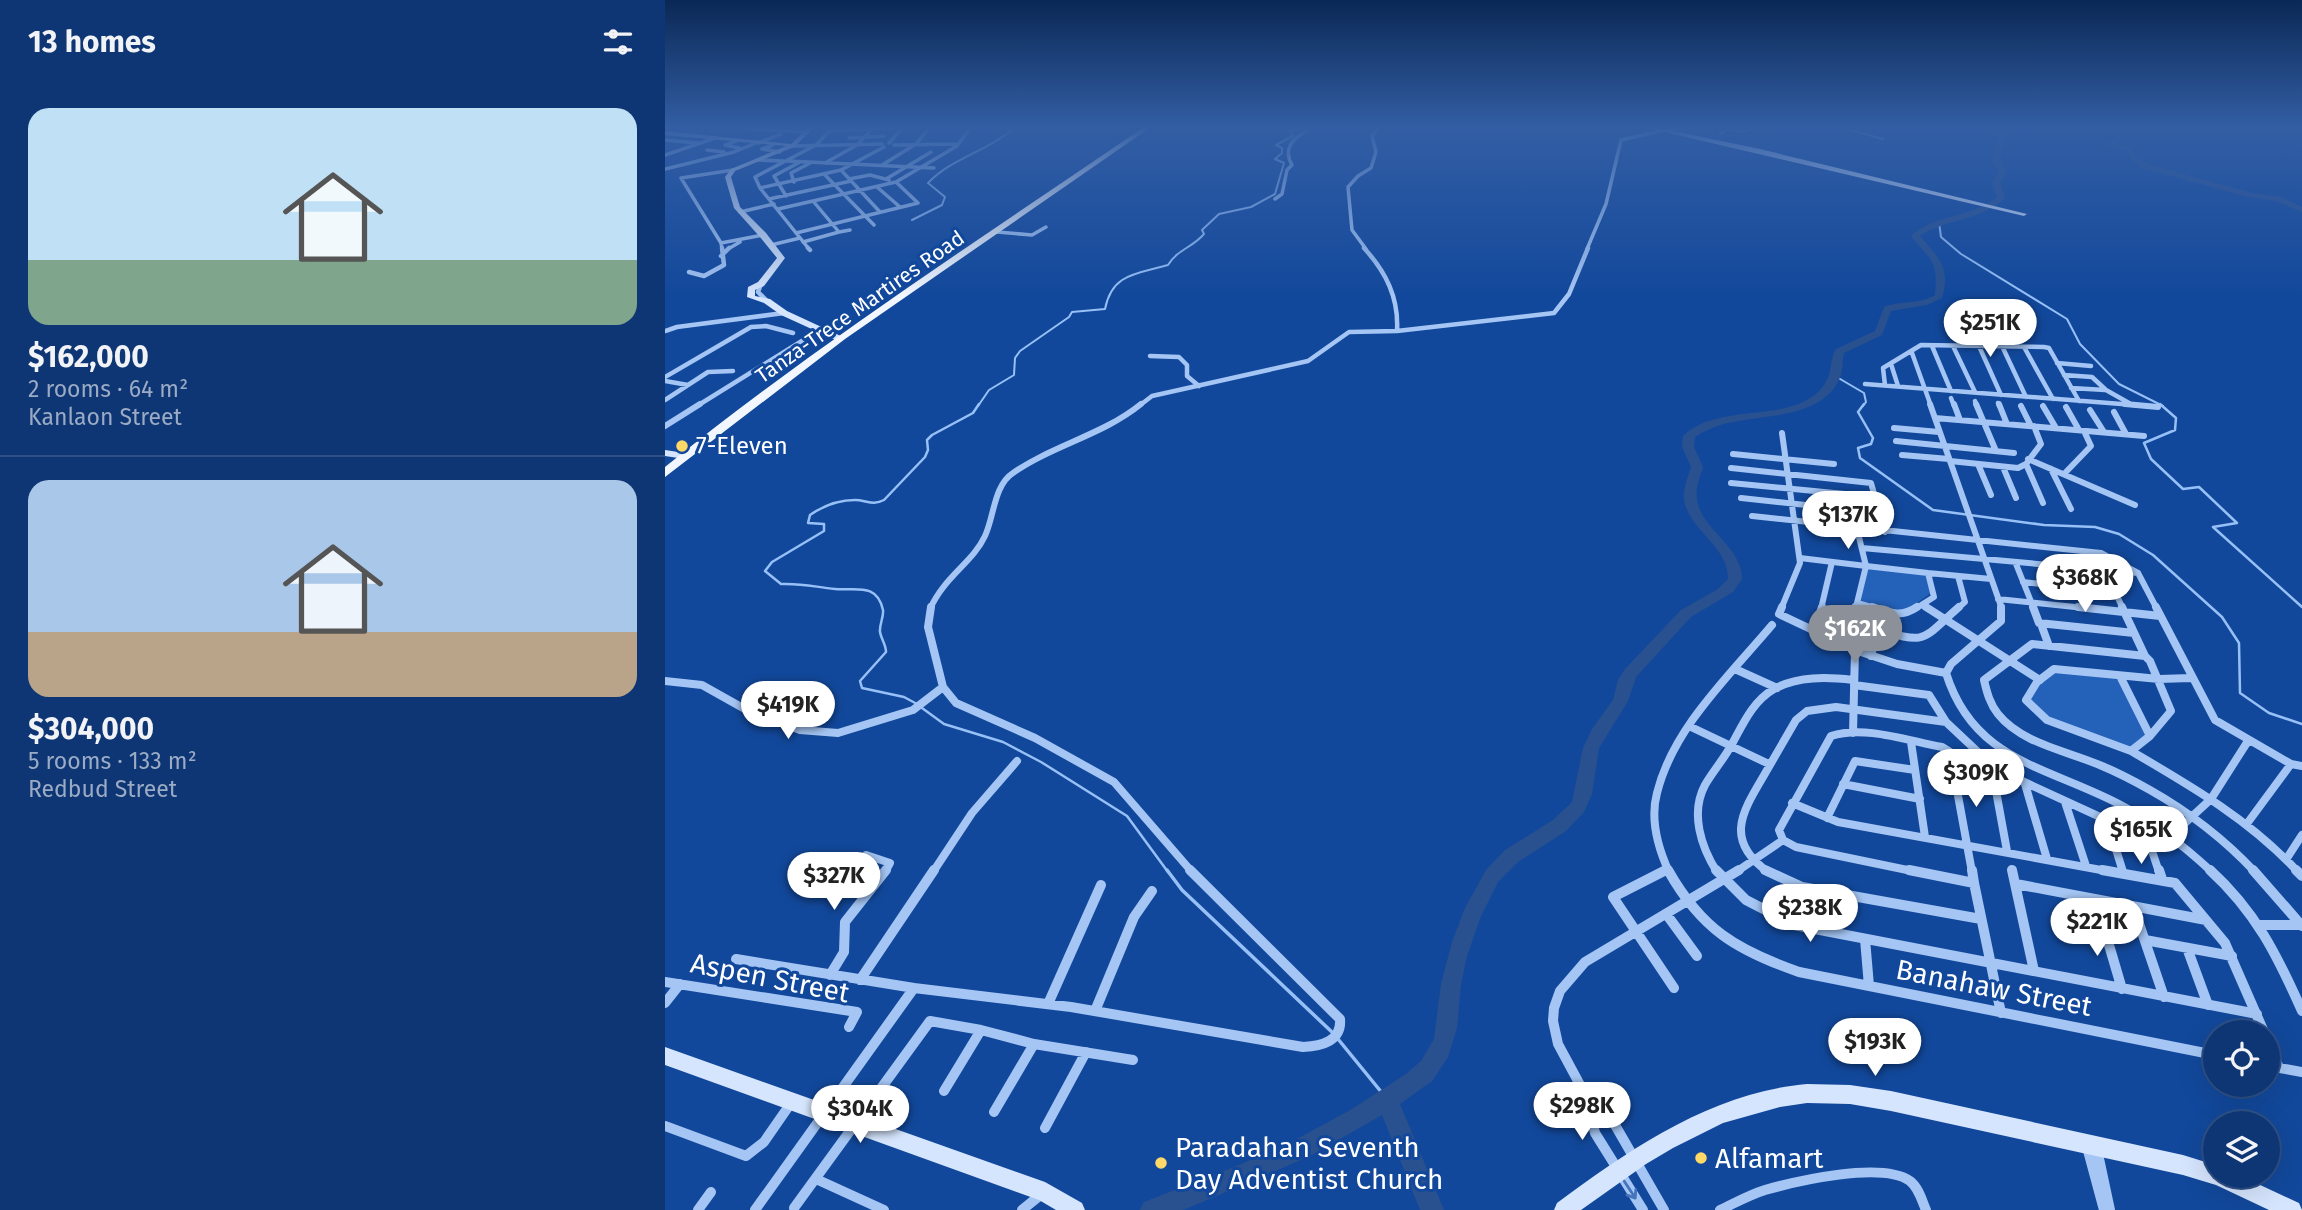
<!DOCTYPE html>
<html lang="en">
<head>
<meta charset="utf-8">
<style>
	body { margin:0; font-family:"Fira Sans",sans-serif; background:#1c417c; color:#f1f3f6; height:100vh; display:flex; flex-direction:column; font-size:26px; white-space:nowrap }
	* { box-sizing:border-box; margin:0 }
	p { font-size:23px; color:#9babc5 }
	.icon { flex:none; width:38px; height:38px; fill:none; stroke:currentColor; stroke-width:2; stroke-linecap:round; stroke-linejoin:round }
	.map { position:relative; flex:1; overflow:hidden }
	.side { display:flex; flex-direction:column; background:#0e3674; width:665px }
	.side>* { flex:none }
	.fabs { position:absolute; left:1538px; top:1020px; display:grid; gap:14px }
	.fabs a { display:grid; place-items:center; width:77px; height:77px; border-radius:50%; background:#0e3674; box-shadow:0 7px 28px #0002,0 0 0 2px #2e5086; font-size:35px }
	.price { position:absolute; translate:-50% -60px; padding:0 16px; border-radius:24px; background:#fff; color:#222; font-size:23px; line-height:46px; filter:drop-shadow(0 2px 4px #0008) }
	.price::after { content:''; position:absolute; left:50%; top:42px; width:21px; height:16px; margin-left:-10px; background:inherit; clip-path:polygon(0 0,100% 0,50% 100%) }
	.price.on { background:#8c9099; color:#fff }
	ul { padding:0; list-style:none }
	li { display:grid; align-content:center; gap:14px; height:371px; padding:0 28px }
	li+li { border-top:2px solid #2e5086 }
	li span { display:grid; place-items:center; height:217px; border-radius:21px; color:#555 }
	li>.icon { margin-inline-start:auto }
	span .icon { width:126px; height:126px; fill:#fffc; stroke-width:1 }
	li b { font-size:30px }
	h2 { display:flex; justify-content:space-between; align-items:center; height:84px; padding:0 28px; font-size:30px }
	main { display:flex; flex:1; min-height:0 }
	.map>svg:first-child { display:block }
	.green { fill:#2461b9 }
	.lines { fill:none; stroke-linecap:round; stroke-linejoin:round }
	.stream-far2 { stroke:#97c0f7; stroke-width:2 }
	.stream-far1 { stroke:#97c0f7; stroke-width:2.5 }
	.stream { stroke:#97c0f7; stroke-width:3.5 }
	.river { fill:#29518f; fill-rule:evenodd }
	.street-far4 { stroke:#a5c6f4; stroke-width:3.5 }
	.street-far3 { stroke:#a5c6f4; stroke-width:4.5 }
	.street-far2 { stroke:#a5c6f4; stroke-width:6 }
	.street-far1 { stroke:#a5c6f4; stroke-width:8 }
	.street { stroke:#a5c6f4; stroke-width:10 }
	.secondary { fill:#d5e5fd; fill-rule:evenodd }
	.primary { fill:#f2f7ff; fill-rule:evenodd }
	.oneway { stroke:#4574ba }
	.poi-dot { fill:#ffd968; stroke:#12489b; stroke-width:2.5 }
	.labels { text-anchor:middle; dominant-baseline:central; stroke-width:6; stroke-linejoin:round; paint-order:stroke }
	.far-street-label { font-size:21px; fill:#fff; stroke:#12489b }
	.poi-label { font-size:24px; fill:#fff; stroke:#12489b; text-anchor:start }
	.near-street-label { font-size:28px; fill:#fff; stroke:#12489b }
	.near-poi-label { font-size:28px; fill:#fff; stroke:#12489b; text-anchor:start }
</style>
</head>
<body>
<main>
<section class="side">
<h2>13 homes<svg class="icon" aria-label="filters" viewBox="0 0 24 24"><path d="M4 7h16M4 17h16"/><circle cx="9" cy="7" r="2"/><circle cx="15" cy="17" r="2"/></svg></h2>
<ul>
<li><span style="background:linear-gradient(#bfe0f5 70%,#7fa58c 0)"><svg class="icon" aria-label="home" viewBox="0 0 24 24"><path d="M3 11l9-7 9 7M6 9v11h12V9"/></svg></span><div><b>$162,000</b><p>2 rooms · 64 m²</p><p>Kanlaon Street</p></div></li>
<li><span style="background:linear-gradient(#a9c7e8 70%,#b9a48a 0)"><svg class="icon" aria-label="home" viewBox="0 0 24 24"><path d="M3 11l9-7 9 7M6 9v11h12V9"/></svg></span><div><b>$304,000</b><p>5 rooms · 133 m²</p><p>Redbud Street</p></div></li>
</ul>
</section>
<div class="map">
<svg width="1637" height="1210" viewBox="0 0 1637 1210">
	<rect width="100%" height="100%" fill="#12489b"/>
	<path class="green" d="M 1201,566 L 1260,573 L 1266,593 L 1238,613 L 1194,602 Z
		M 1386,669 L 1453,676 L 1485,736 L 1466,751 L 1382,720 L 1361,695 Z"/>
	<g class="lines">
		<path class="stream-far2" d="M 42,127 L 51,128
			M 1175,127 L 1218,139
			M 1055,134 L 1063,129 L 1077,132 L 1094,127
			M 247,220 L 277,205 L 280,197 L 263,183 C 288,157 324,151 350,127
			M 1274,222 L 1276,237 L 1296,254 L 1402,319 L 1415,344 L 1454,384 L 1498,406
			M 1170,376 L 1199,393 L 1201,402 L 1198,406
			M 313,406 L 324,390 L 349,375 L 350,358 L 355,351 L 404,317 L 407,312 L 440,309 C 447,273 472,274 503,265 C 513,249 527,248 539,234 L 537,230 L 554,214 L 586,207 L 610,194 L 619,163 L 610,159 L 617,153 L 617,148 L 611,145 L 628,136 L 624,131 L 641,127"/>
		<path class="stream-far1" d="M 1199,404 L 1193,412 L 1208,438 L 1206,444 L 1193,448 L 1195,458 L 1268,510 L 1379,525 L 1430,527 L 1454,534 L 1488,555 L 1557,617 L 1574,643 L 1575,693 L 1604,713 L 1637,724
			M 1495,404 L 1511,418 L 1510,430 L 1479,443 L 1486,459 L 1518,489 L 1534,487 L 1572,523 L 1548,527 L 1637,607
			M 252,704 L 239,697 L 197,688 L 195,681 L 221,652 C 221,644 216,639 215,632 C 214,625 219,617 218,610 C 212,582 190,591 170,589 C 150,587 137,583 116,584 L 100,571 L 107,562 L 159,531 L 159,524 L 143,523 L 145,515 C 158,506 174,500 190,500 C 201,500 208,506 219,500 L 260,457 L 263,450 L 262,440 L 267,435 L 308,413 L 314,404
			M 257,708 L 279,724 L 338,742 L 376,762 L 462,816 L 503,872"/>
		<path class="stream" d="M 502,870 L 517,890 L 669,1034
			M 673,1039 L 722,1099"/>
		<path class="river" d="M 1323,127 L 1334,129 L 1340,137 L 1335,160 L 1342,171 L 1335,183 L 1340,198 C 1317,221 1281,218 1255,236 C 1274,258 1286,268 1277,298 L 1262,305 L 1226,311 L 1217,335 L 1179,353 C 1177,360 1178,368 1176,375 C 1160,420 1096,414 1059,424 C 1048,427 1039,431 1030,437 L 1029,447 L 1038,467 C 1035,477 1030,488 1032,499 C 1036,530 1077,546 1077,579 L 1068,592 L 1026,617 L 971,677 L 963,701 L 934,748 L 927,794 L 919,812 L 901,831 L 853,862 L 833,882 L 816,916 L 802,956 L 796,984 L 792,1028 L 783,1057 L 767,1081 L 735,1104 L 779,1210 L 755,1210 L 717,1115 L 645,1156 L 547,1198 L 518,1210 L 475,1210 L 479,1202 L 574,1165 L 630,1140 L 687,1109 L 741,1074 L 756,1061 L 769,1039 L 776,984 L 787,942 L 800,908 L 821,870 L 840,850 L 888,820 L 907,802 L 918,748 L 927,729 L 948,700 L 953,680 L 960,669 L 1016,610 L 1053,589 L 1063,579 C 1064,546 1023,530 1019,499 C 1018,488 1023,477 1026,467 L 1017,447 L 1018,436 C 1054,401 1123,425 1156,389 C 1169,374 1163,363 1171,349 L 1210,331 L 1219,307 C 1235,300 1255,305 1270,295 C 1273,258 1267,263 1246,236 C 1270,214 1307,218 1332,197 L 1327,183 L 1334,171 L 1327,160 L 1333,137 Z
			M 1447,127 L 1453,127 L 1460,138 L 1449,143 L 1466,148 L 1472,158 L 1482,164 L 1587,193 L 1616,197 L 1637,207 L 1637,212 L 1611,201 L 1584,197 L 1476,168 L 1467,160 L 1461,150 L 1440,144 L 1440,142 L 1453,137 Z"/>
		<path class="street-far4" d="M 51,127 L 142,132
			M 165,131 L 234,127
			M 184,138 L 219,136
			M 0,140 L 33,143
			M 71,141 L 60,145 L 74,148
			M 93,143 L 116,134
			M 224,143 L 238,127
			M 108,145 L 97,149 L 115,152
			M 229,145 L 293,144
			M 127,146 L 217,144
			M 42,150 L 59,152
			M 0,155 L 50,138
			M 94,160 L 118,161
			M 123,161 L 269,168
			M 160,163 L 192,145 L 207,129
			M 217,165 L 251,144 L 265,127
			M 0,169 L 69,152 L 91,143
			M 176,170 L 215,212
			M 159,174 L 209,225
			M 184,179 L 205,175 L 224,180
			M 221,179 L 266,152
			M 129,182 L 126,173 L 147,162
			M 212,187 L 235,207
			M 95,188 L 176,170 L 219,147
			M 121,196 L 109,176 L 135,162
			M 104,199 L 186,181
			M 610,199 L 617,194 L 622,170 L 627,165 C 616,146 632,136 647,127
			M 148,201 L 174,232 L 185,230
			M 253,203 L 231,182 L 292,146 L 306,127
			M 113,209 L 231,182
			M 75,212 L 109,204
			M 332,232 L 367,235 L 381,227
			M 131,233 L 253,203
			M 138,242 L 174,232
			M 56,243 L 98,235
			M 106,245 L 135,238
			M 57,249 L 56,243 L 16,178 L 68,170
			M 63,249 L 75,242
			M 144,249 L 95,188 L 90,177 L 151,145 L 168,127
			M 701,249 L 687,230 L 683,187 L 693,176 L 706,168 L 711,152 L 707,136 L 714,127
			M 922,249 L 941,204 L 956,140 L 1004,129 L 1041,127"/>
		<path class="street-far3" d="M 143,248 L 145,250
			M 699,248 C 721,272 734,298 732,331
			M 56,256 L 64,248
			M 24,272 L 39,276 L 59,265 L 57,248
			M 96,284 L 93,292 L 102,301
			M 0,331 L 12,327 L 119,313
			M 1267,346 L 1286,391
			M 1288,346 L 1310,392
			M 1314,346 L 1336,395
			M 1337,346 L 1361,397
			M 1359,347 L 1388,399
			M 1247,353 L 1266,406
			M 485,356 L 514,357 L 522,365 L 522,376 L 534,386
			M 1392,363 L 1426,366
			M 1226,364 L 1233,386
			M 1399,375 L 1427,377 L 1441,390 L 1464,403
			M 0,377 L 86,327 L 101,326 L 128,333
			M 0,381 L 23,385
			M 1200,384 L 1482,406
			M 1220,385 L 1218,368 L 1256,345 L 1379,347 L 1384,348 L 1414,401
			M 1406,388 L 1440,390
			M 1286,398 L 1289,406
			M 0,400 L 43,372 L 68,371
			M 1310,401 L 1312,406
			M 1333,403 L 1334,406
			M 32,406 L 153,331
			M 474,406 L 487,396 L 643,361 L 684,332 L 732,331 L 889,313 L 904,294 L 923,248"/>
		<path class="street-far2" d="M 1265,404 L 1337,609
			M 1289,404 L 1295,420
			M 1311,404 L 1331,451
			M 1334,404 L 1342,424
			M 1460,404 L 1493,407
			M 1356,406 L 1366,426
			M 1378,406 L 1391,428
			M 1401,407 L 1414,430
			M 1425,410 L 1439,432
			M 1449,412 L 1461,434
			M 1270,418 L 1479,436
			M 0,426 L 35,404
			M 1229,428 L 1274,432
			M 1231,441 L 1349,453
			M 1068,454 L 1169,464
			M 1237,455 L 1284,459
			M 1363,459 L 1470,505
			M 1285,461 L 1353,468 L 1361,464 L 1376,444 L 1369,426
			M 1313,464 L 1326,495
			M 1361,464 L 1378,503
			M 1338,467 L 1351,498
			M 1066,468 L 1206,483 L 1220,532
			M 1386,469 L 1406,509
			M 1399,474 L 1426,446 L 1419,431
			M 1066,483 L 1211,497
			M 1076,498 L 1215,513
			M 1087,516 L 1436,553 L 1473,573 L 1492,609
			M 1192,529 L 1201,566
			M 1197,548 L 1473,573
			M 1135,558 L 1201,566
			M 1351,564 L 1369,609
			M 1201,566 L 1263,573 L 1269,597 L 1250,609
			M 1201,566 L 1192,603 L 1213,609
			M 1441,572 L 1458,609
			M 1263,573 L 1326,579
			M 1358,582 L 1449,592
			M 1333,599 L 1429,609
			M 1257,605 L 1263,609
			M 265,609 C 279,577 308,562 320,536 C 329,517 329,485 348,473 C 388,445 438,435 476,404
			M 1116,609 L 1135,563 L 1117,433
			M 1156,609 L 1167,562
			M 1190,609 L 1192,603
			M 1292,609 L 1300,602 L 1293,576"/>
		<path class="street-far1" d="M 266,607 L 263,627 L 278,687 L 291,703 L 370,738 L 449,782 L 527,872
			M 1117,607 L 1114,614 L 1190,650 L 1232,664 L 1281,673
			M 1207,607 C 1225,613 1236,618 1252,607
			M 1261,607 L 1375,680
			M 1336,607 L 1336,621 L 1286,664 L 1281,673 C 1308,760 1380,766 1452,803 C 1487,821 1518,845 1547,872
			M 1368,607 L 1374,623 L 1469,633
			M 1413,607 L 1495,616
			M 1457,607 L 1480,656
			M 1491,607 L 1550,720 L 1626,764 L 1637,766
			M 1376,624 L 1384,646
			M 1213,630 C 1264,644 1255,641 1294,607
			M 1149,631 L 1157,607
			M 1177,643 L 1190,607
			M 1206,656 L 1218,611
			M 1070,669 L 1112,688
			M 1455,676 L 1485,736 L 1466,751 L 1382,720 L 1361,700 L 1372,682 L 1389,669 L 1494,679 L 1526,678
			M 0,681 L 37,685 L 78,708 L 135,730 L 173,733 L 248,710 L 278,687
			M 1189,685 L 1264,695 L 1281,722
			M 1026,727 L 1104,764
			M 1188,733 L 1190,650
			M 1485,736 L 1506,711 L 1485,661 L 1480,656 L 1367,644 L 1319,680 C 1322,693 1325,704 1333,714 C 1357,744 1403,751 1437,766 C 1454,773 1469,781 1485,790 C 1524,812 1559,839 1590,872
			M 1246,742 L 1260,837
			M 1466,751 C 1526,786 1585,820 1633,872
			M 1340,753 L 1331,769 L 1329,780 L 1342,851
			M 1178,784 L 1255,799
			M 1360,784 L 1382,859
			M 1400,802 L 1421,866
			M 1127,803 L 1173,822 L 1447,872
			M 1162,818 L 1190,761 L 1250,770
			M 1442,820 L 1458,872
			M 1581,825 L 1626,764
			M 1484,842 L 1494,872
			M 201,855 L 225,863 L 220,872
			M 1622,858 L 1637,835
			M 268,872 L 307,813 L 352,761
			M 998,872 L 1003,869
			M 1004,872 C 993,848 985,819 992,793 C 1008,728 1065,675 1107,625
			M 1052,872 C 1036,847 1025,813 1040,785 C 1048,771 1059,759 1067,744 C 1078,724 1088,701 1109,689 C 1133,676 1162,677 1188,680
			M 1071,872 L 1118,840
			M 1103,872 C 1060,841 1076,814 1098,777 C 1109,758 1120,739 1131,720 L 1142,711 L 1171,707 L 1281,722 L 1331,769 L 1496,845 L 1546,799 L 1583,741
			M 1252,872 L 1131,847 L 1118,840 L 1114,830 L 1166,736 C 1200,725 1243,741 1277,747 L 1285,752 L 1307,872"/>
		<path class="street" d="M 1001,870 L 948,897 L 1009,988
			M 1003,870 C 1036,929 1071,950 1134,972 L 1550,1055
			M 1051,870 L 1081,900 L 1129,925 L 1592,1014
			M 1100,870 L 1137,887 L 1316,919
			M 1244,870 L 1309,883
			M 1307,870 L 1309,883
			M 1347,870 L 1369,971
			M 1437,870 L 1510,883 L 1560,943 L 1599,1032
			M 1494,870 L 1497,879
			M 1545,870 C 1591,912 1612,955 1637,1011
			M 1588,870 L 1637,926
			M 1631,870 L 1637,876
			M 1309,883 L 1336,1013
			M 1351,884 L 1541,920
			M 1468,906 L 1499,997
			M 1002,915 L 1032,956
			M 1436,918 L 1457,989
			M 1594,925 L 1636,925
			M 1200,939 L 1204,986
			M 1480,940 L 1567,956
			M 1522,948 L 1543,1005
			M 71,959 L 249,988
			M 165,975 L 179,952 L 180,922 L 221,870
			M 195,980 L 269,870
			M 0,982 L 192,1012 L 184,1027
			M 0,1003 L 15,984
			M 383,1004 L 436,885
			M 430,1011 L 469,917 L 487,891
			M 1603,1041 L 1614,1068
			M 1603,1066 L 1637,1072
			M 279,1091 L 316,1030
			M 923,1099 L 946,1118 L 999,1210
			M 329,1112 L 369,1044
			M 0,1126 L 81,1156 L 99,1142 L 126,1103
			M 380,1128 L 421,1052
			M 1422,1147 L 1439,1210
			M 1432,1149 L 1445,1210
			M 151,1179 L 219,1210
			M 129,1208 L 265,1021 L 316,1030 L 369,1044 L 468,1060
			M 33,1210 L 46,1192
			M 90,1210 L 249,988 L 406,1007 L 638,1047 C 657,1046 677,1041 675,1019 L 525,870
			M 357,1210 L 378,1193
			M 978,1210 L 930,1133 L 921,1096 L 893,1044 L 888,1021 L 889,1008 L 895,991 L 920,962 L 1074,870
			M 1055,1210 C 1070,1203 1084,1195 1100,1190 C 1132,1181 1217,1161 1245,1181 C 1254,1188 1257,1201 1261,1210"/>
		<path class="secondary" d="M 144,127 L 150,127 L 129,147 L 70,171 L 66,177 L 75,207 L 101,233 L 120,258 L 99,286 L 90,290 L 90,296 L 105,299 L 122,311 L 178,337 L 179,339 L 175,342 L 116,315 L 99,303 L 82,297 L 83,287 L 93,282 L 112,258 L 95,237 L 69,208 L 60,177 L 66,169 L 121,146 L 0,135 L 0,131 L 126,144 Z
			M 978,127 L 989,127 L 1095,149 L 1362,214 L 1359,216 Z
			M 0,450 L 20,453 L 25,456 L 20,459 L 0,456 Z
			M 0,1047 L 380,1182 L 417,1203 L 420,1210 L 391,1210 L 374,1200 L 0,1065 Z
			M 1142,1084 L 1185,1085 L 1226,1091 L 1518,1155 L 1550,1165 L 1550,1176 L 1576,1176 L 1634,1203 L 1637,1210 L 1604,1210 L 1551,1185 L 1518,1175 L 1226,1111 L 1185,1104 L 1142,1103 L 1115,1107 L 1058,1123 L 1008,1148 L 981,1164 L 916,1210 L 889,1210 L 892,1203 C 966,1148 1048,1092 1142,1084 Z"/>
		<path class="primary" d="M 479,127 L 486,127 L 180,339 L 0,477 L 0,467 C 152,344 317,238 479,127 Z"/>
	</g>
	<defs><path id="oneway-shaft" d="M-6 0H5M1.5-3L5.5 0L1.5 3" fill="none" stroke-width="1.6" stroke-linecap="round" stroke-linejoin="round" transform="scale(1.75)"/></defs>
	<use class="oneway" href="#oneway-shaft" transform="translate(965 1190) rotate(57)"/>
	<linearGradient id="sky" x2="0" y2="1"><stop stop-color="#0a2855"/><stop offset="0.43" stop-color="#335ea4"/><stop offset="1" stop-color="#335ea4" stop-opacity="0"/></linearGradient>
	<rect width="1637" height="296" fill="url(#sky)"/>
	<g class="poi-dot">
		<circle cx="17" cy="446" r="7"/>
		<circle cx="1036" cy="1158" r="7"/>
		<circle cx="496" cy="1163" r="7"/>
	</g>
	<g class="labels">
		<g class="far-street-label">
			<text transform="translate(195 307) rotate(-35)">Tanza-Trece Martires Road</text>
		</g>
		<g class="poi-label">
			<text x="31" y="446">7-Eleven</text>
		</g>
		<g class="near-street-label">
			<text transform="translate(105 978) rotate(11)">Aspen Street</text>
			<text transform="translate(1329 988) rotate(11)">Banahaw Street</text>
		</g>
		<g class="near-poi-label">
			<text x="510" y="1147">Paradahan Seventh<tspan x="510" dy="32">Day Adventist Church</tspan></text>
			<text x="1050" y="1158">Alfamart</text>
		</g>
	</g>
</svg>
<div class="fabs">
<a><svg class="icon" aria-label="locate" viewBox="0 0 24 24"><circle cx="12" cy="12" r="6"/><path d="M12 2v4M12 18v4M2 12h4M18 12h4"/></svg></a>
<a><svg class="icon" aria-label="layers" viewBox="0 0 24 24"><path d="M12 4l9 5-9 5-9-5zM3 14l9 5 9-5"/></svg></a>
</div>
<b class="price" style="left:1325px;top:359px">$251K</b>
<b class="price" style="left:1183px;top:551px">$137K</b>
<b class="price" style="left:1420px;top:614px">$368K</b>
<b class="price on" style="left:1190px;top:665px">$162K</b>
<b class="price" style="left:123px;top:741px">$419K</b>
<b class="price" style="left:1311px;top:809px">$309K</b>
<b class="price" style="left:1476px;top:866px">$165K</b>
<b class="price" style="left:169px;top:912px">$327K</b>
<b class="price" style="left:1145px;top:944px">$238K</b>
<b class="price" style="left:1432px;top:958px">$221K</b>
<b class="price" style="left:1210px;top:1078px">$193K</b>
<b class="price" style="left:917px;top:1142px">$298K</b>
<b class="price" style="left:195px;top:1145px">$304K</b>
</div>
</main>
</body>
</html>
